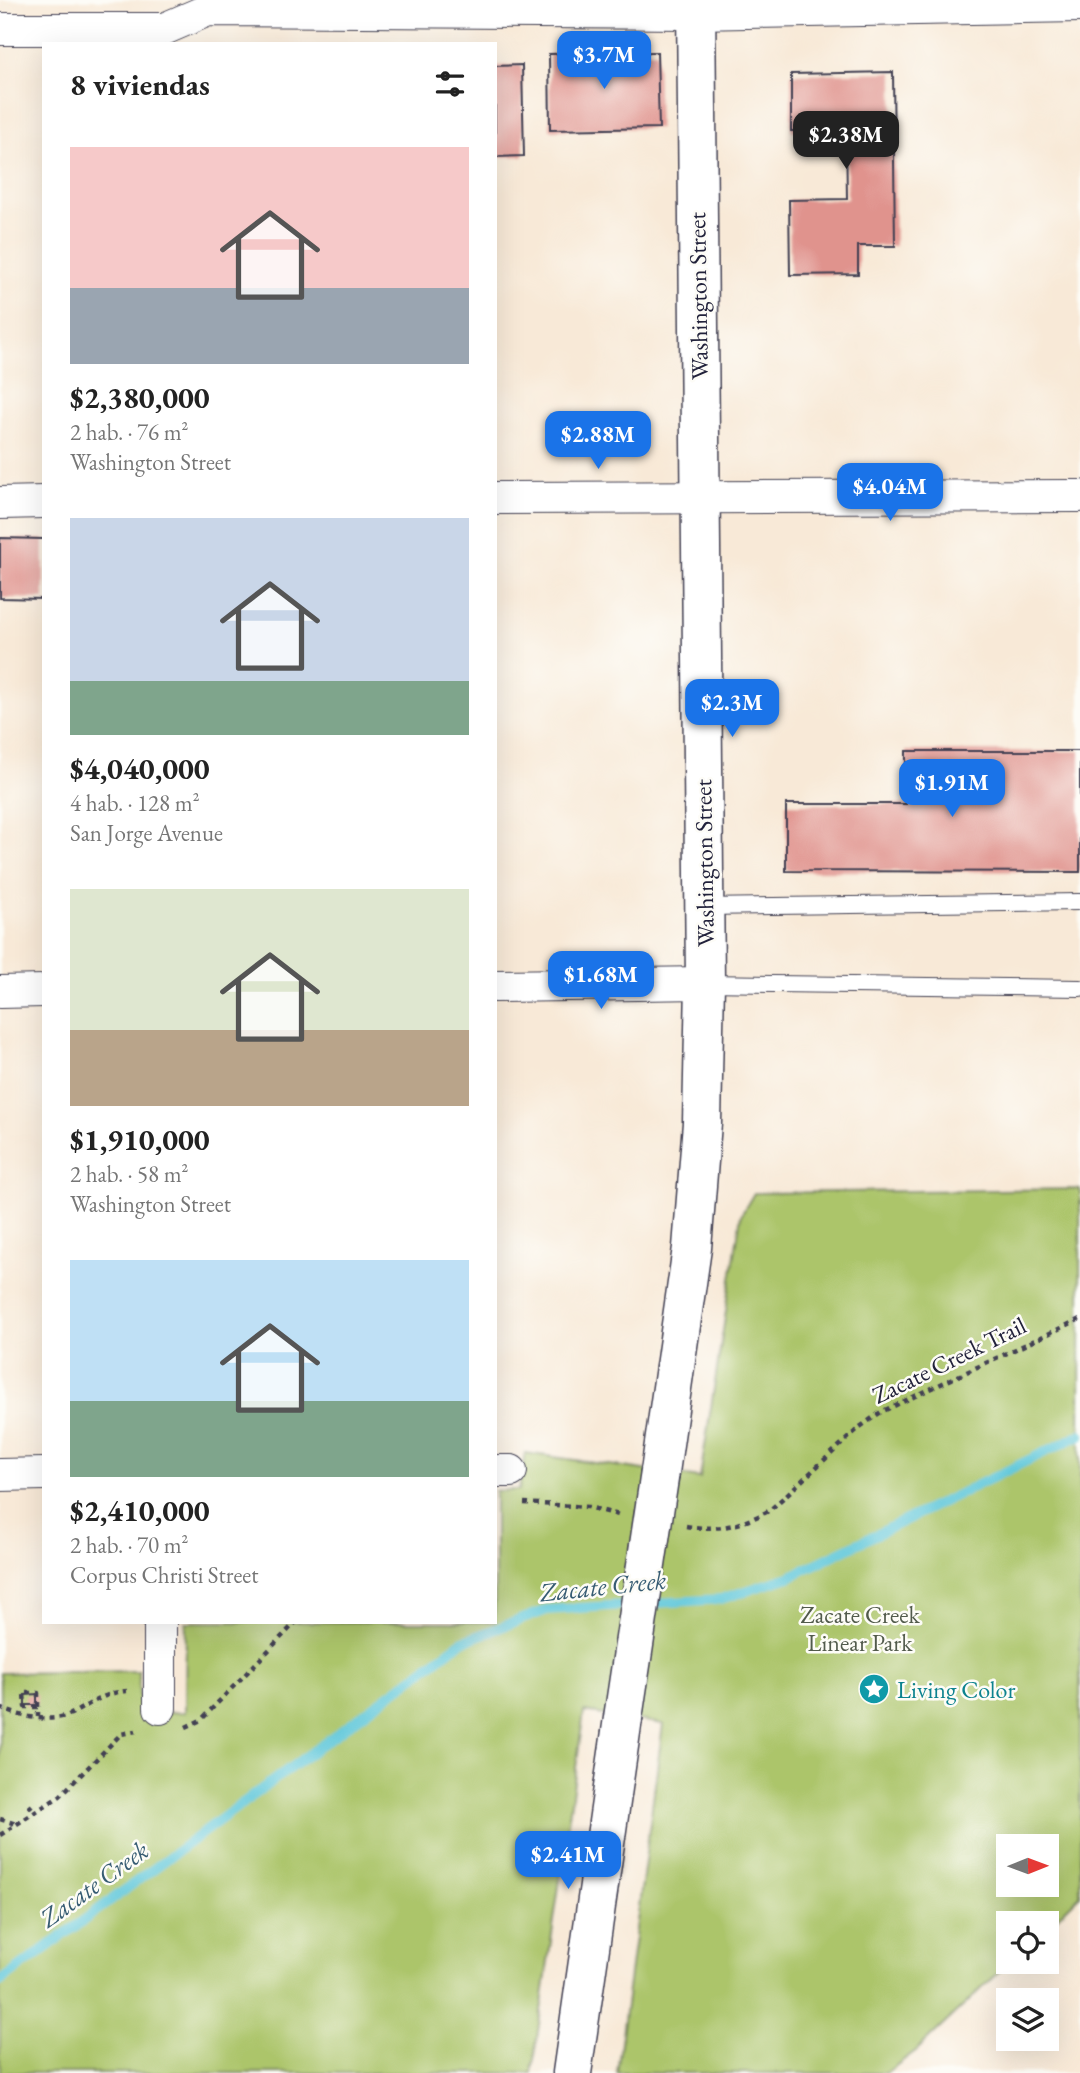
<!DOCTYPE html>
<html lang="es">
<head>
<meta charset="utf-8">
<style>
	body { margin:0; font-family:"EB Garamond",serif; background:#f2f2f2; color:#222; height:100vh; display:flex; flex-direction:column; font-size:26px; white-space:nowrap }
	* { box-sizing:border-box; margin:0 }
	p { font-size:23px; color:#767676 }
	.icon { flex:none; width:38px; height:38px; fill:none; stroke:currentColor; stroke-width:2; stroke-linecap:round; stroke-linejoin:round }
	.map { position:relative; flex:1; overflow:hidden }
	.panel { position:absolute; left:42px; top:42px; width:455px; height:1582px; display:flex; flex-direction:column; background:#fff; border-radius:0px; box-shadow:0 7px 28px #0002 }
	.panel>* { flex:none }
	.needle { width:46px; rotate:89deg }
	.buttons { position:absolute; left:996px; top:1834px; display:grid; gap:14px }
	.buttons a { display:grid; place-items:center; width:63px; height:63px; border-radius:0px; background:#fff; box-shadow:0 7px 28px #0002; font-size:35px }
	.price { position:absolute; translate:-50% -60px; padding:0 16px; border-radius:14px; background:#1a73e8; color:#fff; font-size:23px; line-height:46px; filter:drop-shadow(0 2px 4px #0008) }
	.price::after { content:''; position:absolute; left:50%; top:42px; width:21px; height:16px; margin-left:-10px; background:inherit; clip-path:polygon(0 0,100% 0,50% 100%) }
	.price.active { background:#222; color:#fff }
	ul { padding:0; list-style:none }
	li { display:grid; align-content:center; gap:14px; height:371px; padding:0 28px }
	li span { display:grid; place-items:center; height:217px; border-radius:0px; color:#555 }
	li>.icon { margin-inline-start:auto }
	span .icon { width:126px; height:126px; fill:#fffc; stroke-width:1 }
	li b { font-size:30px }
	h2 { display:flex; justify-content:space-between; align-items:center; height:84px; padding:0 28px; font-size:30px }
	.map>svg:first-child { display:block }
	.green { fill:#acc56b; stroke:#677453; stroke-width:2; fill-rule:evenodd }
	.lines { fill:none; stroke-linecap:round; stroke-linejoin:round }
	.stream { stroke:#5ec7da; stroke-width:10 }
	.building { fill:#e0938d }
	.service-casing { stroke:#424052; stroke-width:18 }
	.minor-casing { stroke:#424052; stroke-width:34 }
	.secondary-casing { stroke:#424052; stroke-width:41 }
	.path { stroke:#424052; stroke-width:4.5; stroke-dasharray:5 5; stroke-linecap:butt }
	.service { stroke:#fff; stroke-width:16 }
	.minor { stroke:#fff; stroke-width:32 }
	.secondary { stroke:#fff; stroke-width:38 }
	.secondary-bridge-casing { stroke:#424052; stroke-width:41; stroke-linecap:butt }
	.secondary-bridge { stroke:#fff; stroke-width:38 }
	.labels { text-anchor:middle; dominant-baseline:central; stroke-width:5; stroke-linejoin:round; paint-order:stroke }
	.street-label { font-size:24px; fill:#22223b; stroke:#fdfcf7 }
	.park-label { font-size:24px; fill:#525b4c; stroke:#fdfcf7 }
	.culture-label { font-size:24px; fill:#0d838f; stroke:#fdfcf7; text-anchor:start }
	.water-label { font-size:26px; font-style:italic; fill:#375c73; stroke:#fdfcf7 }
</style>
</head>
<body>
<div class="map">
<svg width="1080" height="2073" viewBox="0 0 1080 2073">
	<rect width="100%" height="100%" fill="#fdfcf7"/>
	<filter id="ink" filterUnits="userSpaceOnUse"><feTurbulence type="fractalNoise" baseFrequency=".0143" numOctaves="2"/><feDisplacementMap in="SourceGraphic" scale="14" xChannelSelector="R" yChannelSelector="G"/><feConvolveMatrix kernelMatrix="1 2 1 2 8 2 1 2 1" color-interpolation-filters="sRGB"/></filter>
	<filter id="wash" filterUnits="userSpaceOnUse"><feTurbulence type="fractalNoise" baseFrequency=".00686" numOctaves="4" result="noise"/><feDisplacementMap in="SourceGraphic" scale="28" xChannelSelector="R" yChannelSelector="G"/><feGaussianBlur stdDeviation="1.57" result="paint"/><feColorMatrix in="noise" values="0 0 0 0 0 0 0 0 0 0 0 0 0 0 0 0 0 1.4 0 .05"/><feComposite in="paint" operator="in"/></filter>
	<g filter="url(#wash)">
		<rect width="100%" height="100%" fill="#f8e9d7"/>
		<path class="green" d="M 1080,1189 L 1080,1895 L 1047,1927 L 1046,1923 L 1008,1923 L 1010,1962 L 917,2050 L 886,2073 L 617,2073 L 663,1724 L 584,1712 L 532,2073 L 0,2073 L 0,1673 L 139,1671 L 139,1713 L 185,1712 L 186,1622 L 495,1622 L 495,1491 L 519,1490 L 525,1453 L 700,1478 L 741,1215 L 754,1193 ZM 1008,1846 L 1046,1846 L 1046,1885 L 1008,1885 Z"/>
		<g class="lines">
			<path class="stream" d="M 0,1982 L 461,1642 L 547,1610 L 721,1599 L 789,1577 L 1080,1435"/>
		</g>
		<g id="blocks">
			<path class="building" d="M 657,52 L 659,128 L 550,130 L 549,54 Z
				M 522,65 L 524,156 L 495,157 L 495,66 Z
				M 893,72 L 895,246 L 858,246 L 858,274 L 790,275 L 789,200 L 847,199 L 846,131 L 791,131 L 791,74 Z
				M 0,538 L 44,539 L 44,599 L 0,598 Z
				M 906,751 L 1080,751 L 1080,872 L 786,871 L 786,804 L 906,804 Z
				M 37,1694 L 37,1705 L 25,1705 L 25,1695 Z"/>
		</g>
	</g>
	<g filter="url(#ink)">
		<use href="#blocks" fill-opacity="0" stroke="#424052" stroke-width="2"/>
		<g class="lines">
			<g class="service-casing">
				<path id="service" d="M 704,907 L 1080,902
					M 705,983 L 1080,988"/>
			</g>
			<g class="minor-casing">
				<path id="minor" d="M 0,29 L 164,29 L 208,10 L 696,13 L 1080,6
					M 495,498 L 1080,496
					M 0,503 L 44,502
					M 495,986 L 705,983
					M 0,992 L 44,991
					M 495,1471 L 511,1471
					M 0,1475 L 44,1474
					M 160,1708 L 160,1622"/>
			</g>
			<g class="secondary-casing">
				<path id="secondary" d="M 660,1472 L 692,1248 L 702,1123 L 705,983 L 696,0
					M 572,2073 L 623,1718"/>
			</g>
			<path class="path" d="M 524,1503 L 588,1507 L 619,1515
				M 686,1526 C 718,1531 741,1526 770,1510 L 860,1427 L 881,1412 L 1080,1319
				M 38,1707 L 25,1707 L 24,1693 L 38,1693 L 38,1717
				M 0,1708 C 20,1717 50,1723 71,1714 C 91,1704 105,1692 127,1691
				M 186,1727 L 201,1720 L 296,1622
				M 29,1805 L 35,1812
				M 0,1819 L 16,1824
				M 0,1835 L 60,1796 L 121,1734 L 136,1731"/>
			<use href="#service" class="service"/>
			<use href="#minor" class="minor"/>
			<use href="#secondary" class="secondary"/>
			<g class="secondary-bridge-casing">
				<path id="secondary-bridge" d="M 623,1718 L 660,1472"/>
			</g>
			<use href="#secondary-bridge" class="secondary-bridge"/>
		</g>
	</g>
	<defs>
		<g id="sight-disc" transform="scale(1.575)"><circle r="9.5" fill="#0f9aa8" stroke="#fdfcf7"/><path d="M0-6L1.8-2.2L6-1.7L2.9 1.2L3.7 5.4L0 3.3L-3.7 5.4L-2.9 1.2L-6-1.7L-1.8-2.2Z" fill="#fff"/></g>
	</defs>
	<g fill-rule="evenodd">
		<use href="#sight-disc" x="874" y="1689"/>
	</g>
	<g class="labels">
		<g class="street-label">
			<text transform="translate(698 296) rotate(-91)">Washington Street</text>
			<text transform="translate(704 863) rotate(-91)">Washington Street</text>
			<text transform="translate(949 1360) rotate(-26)">Zacate Creek Trail</text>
		</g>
		<g class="park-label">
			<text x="860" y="1614">Zacate Creek<tspan x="860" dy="28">Linear Park</tspan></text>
		</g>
		<g class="culture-label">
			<text x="897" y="1689">Living Color</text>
		</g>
		<g class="water-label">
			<text transform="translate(603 1586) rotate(-6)">Zacate Creek</text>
			<text transform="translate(94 1884) rotate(-36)">Zacate Creek</text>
		</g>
	</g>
</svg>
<div class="buttons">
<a><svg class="needle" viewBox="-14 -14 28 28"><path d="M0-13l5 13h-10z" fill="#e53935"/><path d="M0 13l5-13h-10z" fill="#767676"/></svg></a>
<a><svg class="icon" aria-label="locate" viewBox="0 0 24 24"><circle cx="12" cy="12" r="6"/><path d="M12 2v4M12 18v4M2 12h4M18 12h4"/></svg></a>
<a><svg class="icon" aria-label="layers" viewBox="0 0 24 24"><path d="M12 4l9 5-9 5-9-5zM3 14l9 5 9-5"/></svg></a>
</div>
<b class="price" style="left:604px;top:91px">$3.7M</b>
<b class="price active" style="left:846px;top:171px">$2.38M</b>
<b class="price" style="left:598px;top:471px">$2.88M</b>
<b class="price" style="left:890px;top:523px">$4.04M</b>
<b class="price" style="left:732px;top:739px">$2.3M</b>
<b class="price" style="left:952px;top:819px">$1.91M</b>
<b class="price" style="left:601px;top:1011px">$1.68M</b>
<b class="price" style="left:568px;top:1891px">$2.41M</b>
<section class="panel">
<h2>8 viviendas<svg class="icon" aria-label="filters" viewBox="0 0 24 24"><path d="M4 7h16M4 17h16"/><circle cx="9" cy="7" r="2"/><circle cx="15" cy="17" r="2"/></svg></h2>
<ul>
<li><span style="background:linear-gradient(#f6c9c9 65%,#9aa5b1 0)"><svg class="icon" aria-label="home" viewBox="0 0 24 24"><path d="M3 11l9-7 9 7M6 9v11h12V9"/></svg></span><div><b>$2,380,000</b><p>2 hab. · 76 m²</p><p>Washington Street</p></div></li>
<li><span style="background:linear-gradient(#c9d6e8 75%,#7fa58c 0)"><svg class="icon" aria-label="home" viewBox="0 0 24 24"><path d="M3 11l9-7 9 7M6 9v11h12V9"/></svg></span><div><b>$4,040,000</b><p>4 hab. · 128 m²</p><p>San Jorge Avenue</p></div></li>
<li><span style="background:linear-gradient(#dfe7d0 65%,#b9a48a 0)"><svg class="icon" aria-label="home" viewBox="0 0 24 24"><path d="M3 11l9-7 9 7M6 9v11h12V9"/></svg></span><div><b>$1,910,000</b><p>2 hab. · 58 m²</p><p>Washington Street</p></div></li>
<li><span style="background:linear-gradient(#bfe0f5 65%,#7fa58c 0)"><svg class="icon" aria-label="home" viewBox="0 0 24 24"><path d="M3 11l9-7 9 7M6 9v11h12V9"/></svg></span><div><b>$2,410,000</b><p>2 hab. · 70 m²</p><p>Corpus Christi Street</p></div></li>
</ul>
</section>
</div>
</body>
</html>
